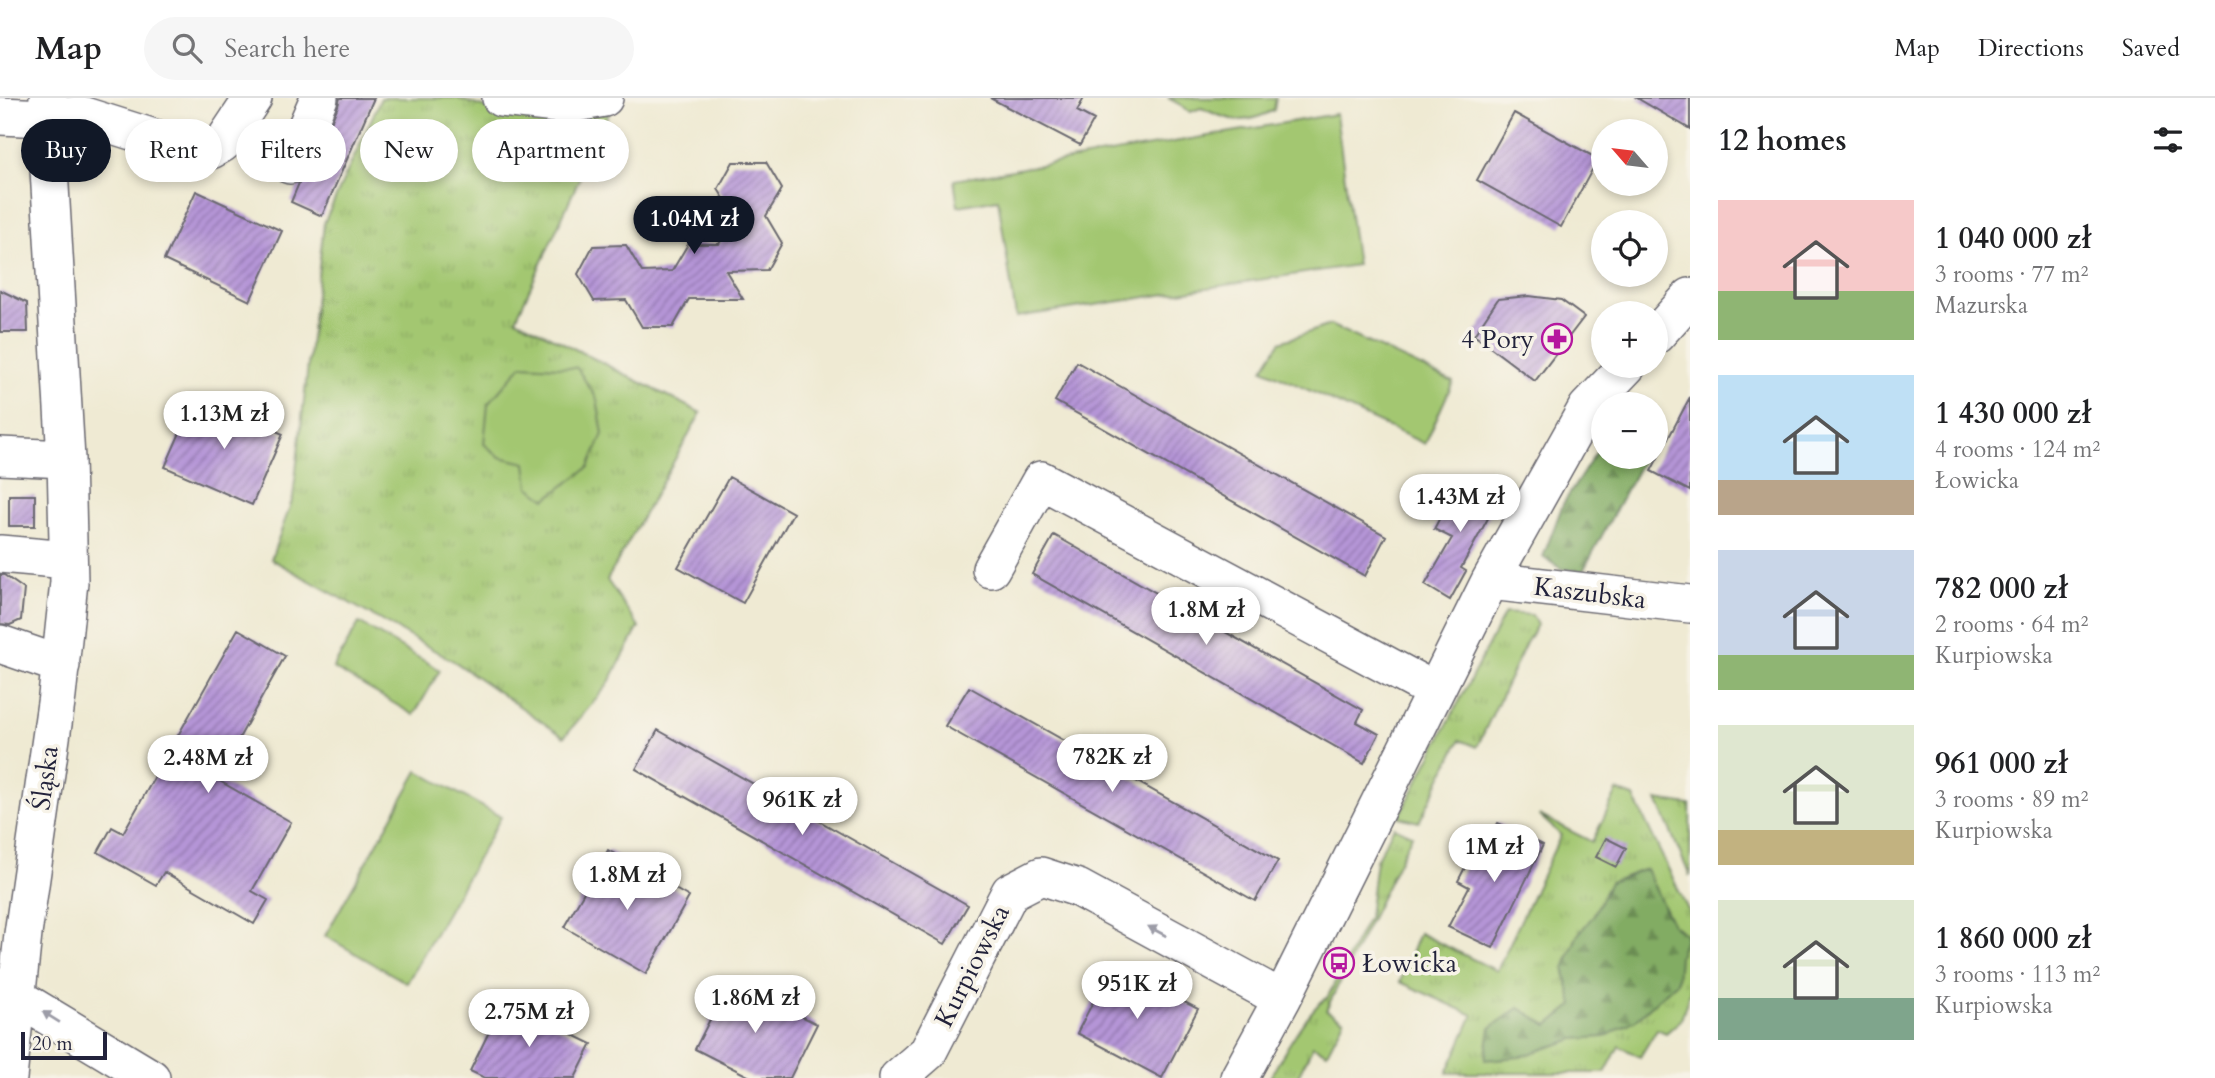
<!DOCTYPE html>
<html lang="en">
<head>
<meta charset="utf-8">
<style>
	body { margin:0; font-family:Cardo,serif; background:#f6f6f6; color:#202124; height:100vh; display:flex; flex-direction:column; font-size:26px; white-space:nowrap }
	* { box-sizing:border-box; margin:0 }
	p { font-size:23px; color:#757577 }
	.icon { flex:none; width:38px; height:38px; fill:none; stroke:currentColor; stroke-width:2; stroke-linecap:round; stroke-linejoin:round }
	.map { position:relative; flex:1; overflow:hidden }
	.side { display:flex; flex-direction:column; background:#fff; width:525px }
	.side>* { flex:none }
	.guide { position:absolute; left:21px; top:21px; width:665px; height:63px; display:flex; gap:14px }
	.needle { width:46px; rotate:298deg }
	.buttons { position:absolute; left:1591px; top:21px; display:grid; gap:14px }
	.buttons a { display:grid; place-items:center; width:77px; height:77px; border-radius:50%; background:#fff; box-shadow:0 4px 10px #0003; font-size:35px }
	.scale { position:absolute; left:21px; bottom:18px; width:86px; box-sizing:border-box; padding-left:7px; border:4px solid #22223b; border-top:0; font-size:19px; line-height:24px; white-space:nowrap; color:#22223b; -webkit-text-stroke:5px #f7f3e8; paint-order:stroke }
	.price { position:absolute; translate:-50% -60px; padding:0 16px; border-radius:24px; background:#fff; color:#222; font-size:23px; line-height:46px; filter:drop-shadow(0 2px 4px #0008) }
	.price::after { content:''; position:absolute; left:50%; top:42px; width:21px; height:16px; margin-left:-10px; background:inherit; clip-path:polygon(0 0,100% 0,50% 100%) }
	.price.selected { background:#111827; color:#fff }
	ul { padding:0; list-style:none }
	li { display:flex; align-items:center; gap:21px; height:175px; padding:0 28px }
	li span { display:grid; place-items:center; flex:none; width:196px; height:140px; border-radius:0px; color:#555 }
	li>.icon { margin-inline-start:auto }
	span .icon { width:84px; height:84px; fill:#fffc; stroke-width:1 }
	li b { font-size:30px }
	h2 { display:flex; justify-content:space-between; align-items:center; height:84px; padding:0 28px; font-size:30px }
	.chip { padding:0 24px; border-radius:32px; background:#fff; box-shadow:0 4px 10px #0003; font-size:24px; line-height:63px }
	.chip.selected { background:#111827; color:#fff }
	header { display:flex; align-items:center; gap:42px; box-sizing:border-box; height:98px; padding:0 35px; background:#fff; border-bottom:2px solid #e0e0e0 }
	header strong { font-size:33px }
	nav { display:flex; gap:38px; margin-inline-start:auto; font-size:24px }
	.search { width:490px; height:63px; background:#f6f6f6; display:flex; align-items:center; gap:18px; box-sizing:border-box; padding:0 24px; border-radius:38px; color:#757577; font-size:26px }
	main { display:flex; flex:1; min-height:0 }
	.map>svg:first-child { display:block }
	.grass { fill:url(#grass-tufts); stroke:#627456; stroke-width:2 }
	.forest { fill:url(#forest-firs); stroke:#52674f; stroke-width:2 }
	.park { fill:#a3c771; stroke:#627456; stroke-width:2 }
	.building { fill:url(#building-hatch) }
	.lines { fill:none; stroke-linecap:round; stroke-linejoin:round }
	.minor-casing { stroke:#6a6870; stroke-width:40 }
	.minor { stroke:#fff; stroke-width:37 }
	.oneway { fill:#9c9ca7 }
	.labels { text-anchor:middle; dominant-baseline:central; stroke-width:7; stroke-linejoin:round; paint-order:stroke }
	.poi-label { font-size:26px; fill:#22223b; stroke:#f7f3e8; text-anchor:end }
	.street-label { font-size:26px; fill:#22223b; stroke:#f7f3e8 }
</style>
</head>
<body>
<header>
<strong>Map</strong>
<div class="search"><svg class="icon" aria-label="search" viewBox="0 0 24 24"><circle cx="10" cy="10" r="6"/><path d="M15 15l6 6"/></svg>Search here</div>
<nav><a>Map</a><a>Directions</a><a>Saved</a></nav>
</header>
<main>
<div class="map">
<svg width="1690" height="980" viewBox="0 0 1690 980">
	<defs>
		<pattern id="grass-tufts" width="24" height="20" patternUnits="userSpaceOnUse" patternTransform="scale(1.75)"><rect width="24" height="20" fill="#a3c771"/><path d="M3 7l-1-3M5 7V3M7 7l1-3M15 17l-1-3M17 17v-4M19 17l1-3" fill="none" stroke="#8cab63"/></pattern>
		<pattern id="forest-firs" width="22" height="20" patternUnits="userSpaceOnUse" patternTransform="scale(1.75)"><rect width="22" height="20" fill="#82ac63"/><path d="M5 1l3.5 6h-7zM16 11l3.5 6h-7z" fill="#6a8c53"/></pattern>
		<pattern id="building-hatch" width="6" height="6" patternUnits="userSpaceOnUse" patternTransform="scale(1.75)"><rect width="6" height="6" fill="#b595d7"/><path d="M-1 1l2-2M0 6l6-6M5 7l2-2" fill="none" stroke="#9379b0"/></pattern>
	</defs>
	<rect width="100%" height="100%" fill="#f7f3e8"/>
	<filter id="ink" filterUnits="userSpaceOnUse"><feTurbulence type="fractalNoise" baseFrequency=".0143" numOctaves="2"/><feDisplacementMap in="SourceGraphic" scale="14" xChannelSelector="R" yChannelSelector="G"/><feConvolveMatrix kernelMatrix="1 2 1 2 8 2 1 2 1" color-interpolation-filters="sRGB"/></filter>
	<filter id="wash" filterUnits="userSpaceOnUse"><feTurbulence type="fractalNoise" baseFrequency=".00686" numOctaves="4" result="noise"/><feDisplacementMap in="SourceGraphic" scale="28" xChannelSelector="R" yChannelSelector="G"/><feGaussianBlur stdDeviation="1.57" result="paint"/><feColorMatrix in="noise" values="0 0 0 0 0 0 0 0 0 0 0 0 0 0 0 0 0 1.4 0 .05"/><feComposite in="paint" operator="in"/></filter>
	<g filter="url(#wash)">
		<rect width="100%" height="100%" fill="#efead3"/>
		<path class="grass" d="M 381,0 L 456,0 L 486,10 L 609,15 L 516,221 L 701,315 L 607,482 L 639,529 L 607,588 L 564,639 L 455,564 L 271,461 L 293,400 L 324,125 Z
			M 1505,515 L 1532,517 L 1537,527 L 1526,545 L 1477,649 L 1460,642 L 1419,724 L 1399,719 Z
			M 1617,693 L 1634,699 L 1690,816 L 1690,893 L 1681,922 L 1666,935 L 1657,931 L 1640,959 L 1619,948 L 1605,975 L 1447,975 L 1473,917 L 1400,884 L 1419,835 L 1497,873 L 1561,737 L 1539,717 L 1592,744 Z
			M 1657,702 L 1690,707 L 1690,778 Z
			M 1394,729 L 1412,737 L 1326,912 L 1344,922 L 1327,955 L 1313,948 L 1297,980 L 1270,980 C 1280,961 1309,909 1327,900 L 1369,818 L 1376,762 Z"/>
		<path class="forest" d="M 1603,344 L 1603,359 L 1644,359 L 1583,473 L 1562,471 L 1543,459 L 1563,406 Z
			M 1646,771 L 1672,826 L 1686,837 L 1679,859 L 1677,884 L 1637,921 L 1605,939 L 1574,941 L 1520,959 L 1485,962 L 1490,930 L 1519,910 L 1548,927 L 1573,907 L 1564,870 L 1577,838 L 1593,818 L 1610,784 Z"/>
		<path class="park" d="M 1168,0 L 1276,0 L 1274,12 C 1244,28 1231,23 1201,10 L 1190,14 L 1181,7 Z
			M 1336,16 L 1357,167 L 1016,219 L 998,101 L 958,108 L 954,82 Z
			M 1330,227 L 1453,284 L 1425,346 L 1263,271 L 1280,244 Z
			M 522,267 L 577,270 L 597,301 L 603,336 L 589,369 L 546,401 L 529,389 L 526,365 L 500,359 L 484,346 L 488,306 Z
			M 359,525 L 440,572 L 414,617 L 333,570 Z
			M 418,673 L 501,719 L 407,885 L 325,838 Z"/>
		<g id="blocks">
			<path class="building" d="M 340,0 L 374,0 L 322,118 L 291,104 L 299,85 L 309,75 L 338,8 Z
				M 990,0 L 1084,0 L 1077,13 L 1094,22 L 1080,47 Z
				M 1637,0 L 1690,0 L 1690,31 Z
				M 1514,15 L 1598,61 L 1561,129 L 1477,82 Z
				M 733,64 L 766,64 L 782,91 L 766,118 L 782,145 L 767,172 L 726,173 L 743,201 L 689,201 L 673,229 L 642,229 L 626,202 L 594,203 L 578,176 L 593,148 L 626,147 L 642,174 L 672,173 L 688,146 L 719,146 L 735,118 L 718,91 Z
				M 196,93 L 282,133 L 250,203 L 164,162 Z
				M 0,192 L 27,205 L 28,234 L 0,234 Z
				M 1529,198 L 1561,202 L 1584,219 L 1535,283 L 1474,237 L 1498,201 Z
				M 1077,264 L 1386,438 L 1365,478 L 1055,303 Z
				M 196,298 L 283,336 L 252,407 L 165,369 Z
				M 1690,299 L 1690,393 L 1651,373 Z
				M 729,379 L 793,415 L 743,505 L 678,469 Z
				M 1461,379 L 1499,400 L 1461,470 L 1466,473 L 1450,502 L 1425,487 L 1452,440 L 1434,431 Z
				M 9,397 L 35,397 L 35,428 L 9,428 Z
				M 1054,437 L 1363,612 L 1357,624 L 1379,636 L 1364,665 L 1032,476 Z
				M 0,477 L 4,477 L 24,491 L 21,522 L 10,527 L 0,526 Z
				M 238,531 L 285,558 L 216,681 L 291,724 L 252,793 L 268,802 L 254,826 L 164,774 L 156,787 L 98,754 L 112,729 L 123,735 Z
				M 969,589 L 1278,763 L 1255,803 L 945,628 Z
				M 658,632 L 968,807 L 945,846 L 636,671 Z
				M 1498,725 L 1543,747 L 1493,850 L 1448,829 L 1469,789 L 1458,783 L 1479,742 L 1486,746 Z
				M 1606,740 L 1626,750 L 1616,769 L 1596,759 Z
				M 608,752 L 689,799 L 646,876 L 564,829 Z
				M 1112,867 L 1198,911 L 1162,980 L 1077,935 Z
				M 730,882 L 817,926 L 790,980 L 752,980 L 695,951 Z
				M 504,903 L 592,946 L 575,980 L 485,980 L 470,973 Z"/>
		</g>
	</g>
	<g filter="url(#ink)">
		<use href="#blocks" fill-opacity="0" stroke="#6a6870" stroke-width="2"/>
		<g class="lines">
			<g class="minor-casing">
				<path id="minor" d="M 501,0 L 565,7 L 604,0
					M 0,18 L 46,20 L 81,17 L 195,53 L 211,52 L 223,45 L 253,0
					M 290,67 L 319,0
					M 1656,237 L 1690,199
					M 0,358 L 66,361
					M 0,456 L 68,462
					M 991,471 L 1041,382 L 1418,584 L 1435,591
					M 1490,483 L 1690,506
					M 0,546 L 61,567
					M 0,889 L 151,980
					M 8,980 L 23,836 L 57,598 L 69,484 L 66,361 L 46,20 L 48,0
					M 898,980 L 928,954 L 1010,794 L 1041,778 L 1078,790 L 1282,901
					M 1239,980 L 1282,901 L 1490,483 L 1587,310 L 1627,268"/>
			</g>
			<use href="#minor" class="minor"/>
		</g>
		<defs><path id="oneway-solid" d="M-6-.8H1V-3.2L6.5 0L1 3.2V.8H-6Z" transform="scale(1.75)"/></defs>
		<g class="oneway">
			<use href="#oneway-solid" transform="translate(1157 833) rotate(-152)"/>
			<use href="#oneway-solid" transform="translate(51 919) rotate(-148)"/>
		</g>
	</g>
	<defs>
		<g id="pharmacy-ring" transform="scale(1.575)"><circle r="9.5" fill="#f7f3e8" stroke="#b5179e" stroke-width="1.5"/><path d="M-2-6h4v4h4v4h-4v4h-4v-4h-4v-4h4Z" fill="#b5179e"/></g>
		<g id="bus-ring" transform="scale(1.575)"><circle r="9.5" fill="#f7f3e8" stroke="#b5179e" stroke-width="1.5"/><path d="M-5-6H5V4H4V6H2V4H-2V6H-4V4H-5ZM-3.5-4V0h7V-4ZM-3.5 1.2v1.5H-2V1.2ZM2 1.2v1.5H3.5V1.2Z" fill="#b5179e"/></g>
	</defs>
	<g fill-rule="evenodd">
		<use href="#pharmacy-ring" x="1557" y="241"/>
		<use href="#bus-ring" x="1339" y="865"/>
	</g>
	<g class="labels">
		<g class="poi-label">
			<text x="1534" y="241">4 Pory</text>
			<text x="1362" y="865" text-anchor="start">Łowicka</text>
		</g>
		<g class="street-label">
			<text transform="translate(1590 495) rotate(7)">Kaszubska</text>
			<text transform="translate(45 680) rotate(-82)">Śląska</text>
			<text transform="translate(972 868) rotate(-63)">Kurpiowska</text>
		</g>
	</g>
</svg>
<div class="buttons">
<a><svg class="needle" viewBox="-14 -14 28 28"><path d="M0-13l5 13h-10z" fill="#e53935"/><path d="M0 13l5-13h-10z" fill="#757577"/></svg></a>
<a><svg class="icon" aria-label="locate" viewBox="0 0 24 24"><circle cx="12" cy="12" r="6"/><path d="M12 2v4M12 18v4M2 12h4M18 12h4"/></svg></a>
<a>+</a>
<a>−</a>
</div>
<div class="scale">20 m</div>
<b class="price selected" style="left:694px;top:158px">1.04M zł</b>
<b class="price" style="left:224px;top:353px">1.13M zł</b>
<b class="price" style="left:1460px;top:436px">1.43M zł</b>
<b class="price" style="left:1206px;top:549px">1.8M zł</b>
<b class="price" style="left:1112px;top:696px">782K zł</b>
<b class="price" style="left:208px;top:697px">2.48M zł</b>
<b class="price" style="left:802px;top:739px">961K zł</b>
<b class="price" style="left:1494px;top:786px">1M zł</b>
<b class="price" style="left:627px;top:814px">1.8M zł</b>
<b class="price" style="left:1137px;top:923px">951K zł</b>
<b class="price" style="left:755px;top:937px">1.86M zł</b>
<b class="price" style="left:529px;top:951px">2.75M zł</b>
<div class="guide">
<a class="chip selected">Buy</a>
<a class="chip">Rent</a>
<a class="chip">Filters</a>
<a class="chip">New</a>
<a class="chip">Apartment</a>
</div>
</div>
<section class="side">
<h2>12 homes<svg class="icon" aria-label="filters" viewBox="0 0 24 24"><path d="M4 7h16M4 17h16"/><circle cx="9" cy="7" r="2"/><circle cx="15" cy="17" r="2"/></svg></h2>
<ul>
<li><span style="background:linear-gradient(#f6c9c9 65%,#8fb573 0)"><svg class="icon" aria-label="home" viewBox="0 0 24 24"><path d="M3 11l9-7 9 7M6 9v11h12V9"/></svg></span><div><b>1 040 000 zł</b><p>3 rooms · 77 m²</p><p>Mazurska</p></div></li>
<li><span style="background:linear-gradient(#bfe0f5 75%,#b9a48a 0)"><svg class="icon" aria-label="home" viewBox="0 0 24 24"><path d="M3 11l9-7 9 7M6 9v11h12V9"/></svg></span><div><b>1 430 000 zł</b><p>4 rooms · 124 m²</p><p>Łowicka</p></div></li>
<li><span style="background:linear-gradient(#c9d6e8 75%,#8fb573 0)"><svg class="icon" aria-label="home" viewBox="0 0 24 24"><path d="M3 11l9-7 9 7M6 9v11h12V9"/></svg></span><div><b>782 000 zł</b><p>2 rooms · 64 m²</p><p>Kurpiowska</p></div></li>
<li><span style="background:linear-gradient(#dfe7d0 75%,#c2b280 0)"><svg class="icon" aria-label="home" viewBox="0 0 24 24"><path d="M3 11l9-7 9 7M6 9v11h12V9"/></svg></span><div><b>961 000 zł</b><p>3 rooms · 89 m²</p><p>Kurpiowska</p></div></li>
<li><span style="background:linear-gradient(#dfe7d0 70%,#7fa58c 0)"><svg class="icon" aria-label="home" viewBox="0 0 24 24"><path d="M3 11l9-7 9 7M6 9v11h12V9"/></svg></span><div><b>1 860 000 zł</b><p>3 rooms · 113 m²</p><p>Kurpiowska</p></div></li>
</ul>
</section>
</main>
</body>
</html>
